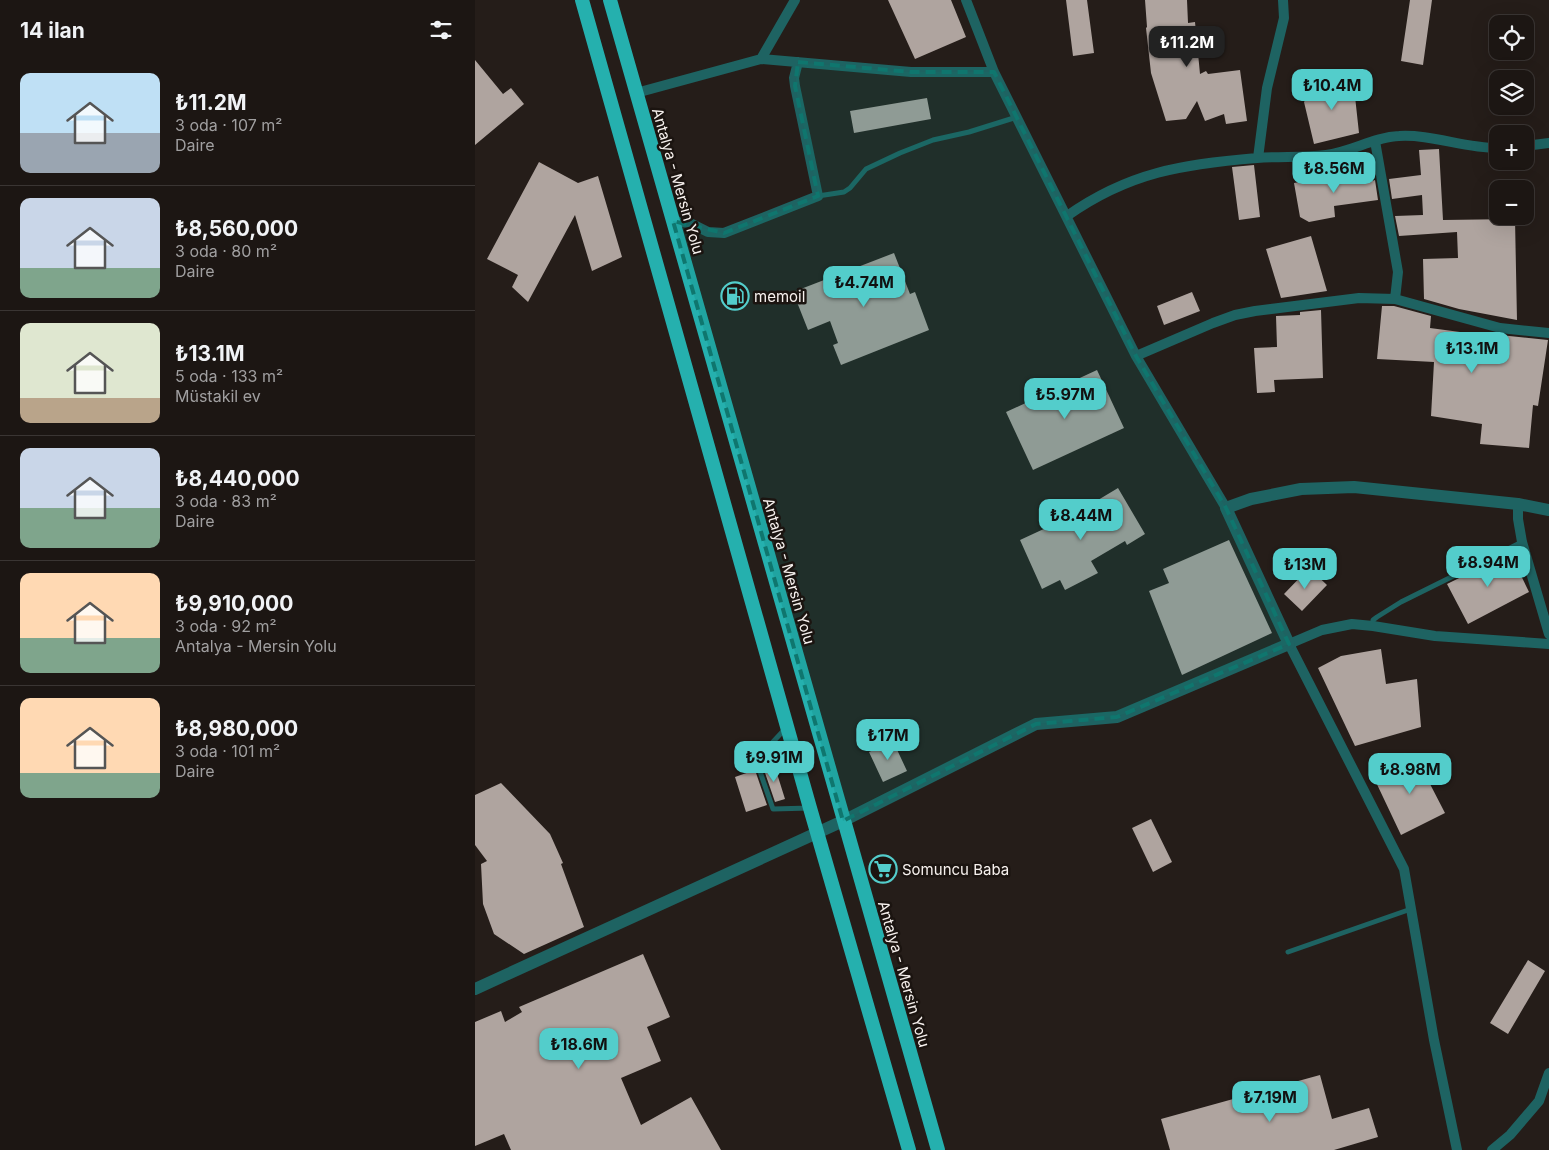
<!DOCTYPE html>
<html lang="tr">
<head>
<meta charset="utf-8">
<style>
	body { margin:0; font-family:Inter,sans-serif; background:#251f1c; color:#f1f3f6; height:100vh; display:flex; flex-direction:column; font-size:19px; white-space:nowrap }
	* { box-sizing:border-box; margin:0 }
	p { font-size:16px; color:#a09fa0 }
	.icon { flex:none; width:28px; height:28px; fill:none; stroke:currentColor; stroke-width:2; stroke-linecap:round; stroke-linejoin:round }
	.map { position:relative; flex:1; overflow:hidden }
	.drawer { display:flex; flex-direction:column; background:#1c1613; width:475px }
	.drawer>* { flex:none }
	.buttons { position:absolute; left:1014px; top:15px; display:grid; gap:10px }
	.buttons a { display:grid; place-items:center; width:45px; height:45px; border-radius:10px; background:#1c1613; box-shadow:0 5px 20px #0002,0 0 0 1px #3a3533; font-size:25px }
	.price { position:absolute; translate:-50% -42px; padding:0 11px; border-radius:10px; background:#53cdcb; color:#111; font-size:16px; line-height:32px; filter:drop-shadow(0 1px 2px #0008) }
	.price::after { content:''; position:absolute; left:50%; top:30px; width:15px; height:11px; margin-left:-8px; background:inherit; clip-path:polygon(0 0,100% 0,50% 100%) }
	.price.active { background:#222; color:#fff }
	ul { padding:0; list-style:none }
	li { display:flex; align-items:center; gap:15px; height:125px; padding:0 20px }
	li+li { border-top:1px solid #3a3533 }
	li span { display:grid; place-items:center; flex:none; width:140px; height:100px; border-radius:10px; color:#555 }
	li>.icon { margin-inline-start:auto }
	span .icon { width:60px; height:60px; fill:#fffc; stroke-width:1 }
	li b { font-size:21px }
	h2 { display:flex; justify-content:space-between; align-items:center; height:60px; padding:0 20px; font-size:21px }
	main { display:flex; flex:1; min-height:0 }
	.map>svg:first-child { display:block }
	.building { fill:#afa49f }
	.lines { fill:none; stroke-linecap:round; stroke-linejoin:round }
	.service { stroke:#1e6362; stroke-width:5 }
	.minor { stroke:#1e6362; stroke-width:10 }
	.tertiary { stroke:#1e6362; stroke-width:12 }
	.trunk { stroke:#25b0ae; stroke-width:14 }
	.marked { fill:#0f766e; fill-opacity:0.2; stroke:#0f766e; stroke-width:4; stroke-dasharray:10 6; stroke-linejoin:round }
	.labels { text-anchor:middle; dominant-baseline:central; stroke-width:5; stroke-linejoin:round; paint-order:stroke }
	.street-label { font-size:15px; fill:#f7f1ee; stroke:#1b1410 }
	.poi-label { font-size:15px; fill:#f7f1ee; stroke:#1b1410; text-anchor:start }
</style>
</head>
<body>
<main>
<section class="drawer">
<h2>14 ilan<svg class="icon" aria-label="filters" viewBox="0 0 24 24"><path d="M4 7h16M4 17h16"/><circle cx="9" cy="7" r="2"/><circle cx="15" cy="17" r="2"/></svg></h2>
<ul>
<li><span style="background:linear-gradient(#bfe0f5 60%,#9aa5b1 0)"><svg class="icon" aria-label="home" viewBox="0 0 24 24"><path d="M3 11l9-7 9 7M6 9v11h12V9"/></svg></span><div><b>₺11.2M</b><p>3 oda · 107 m²</p><p>Daire</p></div></li>
<li><span style="background:linear-gradient(#c9d6e8 70%,#7fa58c 0)"><svg class="icon" aria-label="home" viewBox="0 0 24 24"><path d="M3 11l9-7 9 7M6 9v11h12V9"/></svg></span><div><b>₺8,560,000</b><p>3 oda · 80 m²</p><p>Daire</p></div></li>
<li><span style="background:linear-gradient(#dfe7d0 75%,#b9a48a 0)"><svg class="icon" aria-label="home" viewBox="0 0 24 24"><path d="M3 11l9-7 9 7M6 9v11h12V9"/></svg></span><div><b>₺13.1M</b><p>5 oda · 133 m²</p><p>Müstakil ev</p></div></li>
<li><span style="background:linear-gradient(#c9d6e8 60%,#7fa58c 0)"><svg class="icon" aria-label="home" viewBox="0 0 24 24"><path d="M3 11l9-7 9 7M6 9v11h12V9"/></svg></span><div><b>₺8,440,000</b><p>3 oda · 83 m²</p><p>Daire</p></div></li>
<li><span style="background:linear-gradient(#ffd9b3 65%,#7fa58c 0)"><svg class="icon" aria-label="home" viewBox="0 0 24 24"><path d="M3 11l9-7 9 7M6 9v11h12V9"/></svg></span><div><b>₺9,910,000</b><p>3 oda · 92 m²</p><p>Antalya - Mersin Yolu</p></div></li>
<li><span style="background:linear-gradient(#ffd9b3 75%,#7fa58c 0)"><svg class="icon" aria-label="home" viewBox="0 0 24 24"><path d="M3 11l9-7 9 7M6 9v11h12V9"/></svg></span><div><b>₺8,980,000</b><p>3 oda · 101 m²</p><p>Daire</p></div></li>
</ul>
</section>
<div class="map">
<svg width="1074" height="1150" viewBox="0 0 1074 1150">
	<rect width="100%" height="100%" fill="#251d19"/>
	<path class="building" d="M 413,0 L 476,0 L 491,37 L 440,59 Z
		M 591,0 L 612,0 L 619,53 L 598,56 Z
		M 670,0 L 712,0 L 713,23 L 720,22 L 725,74 L 731,71 L 733,74 L 765,70 L 772,121 L 751,124 L 749,114 L 730,121 L 722,101 L 711,119 L 691,121 L 676,73 L 671,28 L 672,27 Z
		M 935,0 L 957,0 L 948,65 L 926,61 Z
		M 0,60 L 28,94 L 36,88 L 49,104 L 0,145 Z
		M 878,78 L 884,133 L 839,144 L 829,102 L 839,87 Z
		M 452,98 L 456,119 L 379,133 L 375,111 Z
		M 964,149 L 968,220 L 1040,219 L 1042,320 L 984,309 L 949,299 L 948,259 L 983,258 L 982,232 L 924,236 L 920,216 L 948,215 L 947,195 L 917,199 L 914,179 L 946,175 L 944,150 Z
		M 64,162 L 103,183 L 123,176 L 147,257 L 117,271 L 100,215 L 53,302 L 37,287 L 43,275 L 12,259 Z
		M 779,165 L 785,217 L 764,220 L 757,167 Z
		M 895,168 L 897,181 L 900,180 L 903,200 L 859,206 L 860,217 L 834,222 L 825,217 L 819,183 Z
		M 836,236 L 852,291 L 806,298 L 791,249 Z
		M 419,253 L 435,294 L 440,292 L 454,330 L 366,365 L 358,345 L 363,343 L 355,321 L 333,330 L 318,292 Z
		M 717,292 L 725,311 L 689,325 L 682,306 Z
		M 907,306 L 919,306 L 956,316 L 955,328 L 1015,336 L 1015,334 L 1073,340 L 1063,406 L 1058,405 L 1054,448 L 1005,444 L 1007,424 L 956,416 L 959,362 L 902,359 Z
		M 846,310 L 848,378 L 799,380 L 800,392 L 782,393 L 779,348 L 802,347 L 801,316 L 825,315 L 825,312 Z
		M 622,370 L 649,428 L 558,470 L 531,412 Z
		M 643,488 L 670,534 L 652,545 L 650,541 L 616,561 L 623,573 L 590,590 L 585,580 L 567,589 L 545,540 L 601,514 L 599,511 L 617,501 L 618,503 Z
		M 754,540 L 797,633 L 707,675 L 674,591 L 694,583 L 688,569 Z
		M 1035,553 L 1054,592 L 993,624 L 972,584 Z
		M 834,568 L 852,585 L 827,611 L 809,594 Z
		M 906,649 L 911,684 L 942,679 L 946,727 L 880,746 L 843,668 L 866,656 Z
		M 418,741 L 432,771 L 408,782 L 394,752 Z
		M 945,755 L 958,782 L 955,784 L 970,813 L 926,835 L 899,778 Z
		M 299,764 L 310,799 L 300,802 L 288,767 Z
		M 280,770 L 292,805 L 271,812 L 260,777 Z
		M 26,783 L 75,834 L 88,863 L 86,864 L 109,927 L 49,954 L 19,934 L 8,904 L 6,864 L 12,861 L 0,845 L 0,795 Z
		M 676,819 L 697,862 L 678,872 L 657,828 Z
		M 168,954 L 195,1017 L 172,1027 L 186,1061 L 146,1078 L 166,1125 L 216,1097 L 246,1150 L 36,1150 L 29,1134 L 0,1146 L 0,1022 L 26,1011 L 30,1022 L 47,1012 L 44,1007 Z
		M 1053,960 L 1070,971 L 1033,1034 L 1015,1023 Z
		M 845,1075 L 857,1119 L 894,1108 L 903,1137 L 859,1150 L 695,1150 L 686,1119 Z"/>
	<g class="lines">
		<path class="service" d="M 343,196 L 369,192 L 375,188 L 391,169 L 425,153 L 458,140 L 494,132 L 542,117
			M 898,626 L 898,620 L 902,617 L 926,602 L 1047,542
			M 310,729 L 281,760 L 298,809 L 335,808
			M 813,952 L 936,909"/>
		<path class="minor" d="M 491,0 L 519,72 L 661,356 L 751,508
			M 286,59 L 320,0
			M 161,93 L 286,59 L 436,72 L 519,72
			M 900,141 L 923,272 L 920,299
			M 1050,146 L 1074,143
			M 783,158 L 792,88 L 809,18 L 808,0
			M 592,216 C 654,172 709,164 782,158 C 805,156 828,158 851,155 C 876,152 899,137 924,136 C 955,134 990,148 1022,148
			M 198,221 L 215,223 L 233,232 L 249,233 L 343,196 L 320,86 L 319,78 L 323,62
			M 661,356 L 738,323 L 760,315 L 780,311 L 884,298 L 920,299 L 1025,328 L 1074,333
			M 1043,504 L 1043,519 L 1047,542 L 1074,634
			M 982,1150 L 959,1040 L 929,869 L 814,644 L 847,630 L 877,624 L 898,626 L 960,636 L 1074,644
			M 1017,1150 L 1035,1135 L 1064,1101 L 1074,1073"/>
		<path class="tertiary" d="M 0,989 L 368,821 L 561,724 L 642,717 L 814,644 L 751,508 L 776,499 L 826,489 L 879,487 L 1043,504 L 1074,510"/>
		<path class="trunk" d="M 107,0 L 335,808 L 434,1150
			M 135,0 L 463,1150"/>
	</g>
	<path class="marked" d="M 323,62 L 436,72 L 519,72 L 661,356 L 751,508 L 814,644 L 642,717 L 561,724 L 368,821 L 198,221 L 249,233 L 343,196 L 320,86 Z"/>
	<defs>
		<g id="fuel-ring" transform="scale(1.4375)"><circle r="9.5" fill="#1b1410" stroke="#53cdcb" stroke-width="1.5"/><path d="M-5.5-6h7V0h2V4h1.3V-2.5L3-4.5l.8-.8L6-3V5H2.5V1h-1V6h-7ZM-4.2-4.7v3.2H.2V-4.7Z" fill="#53cdcb"/></g>
		<g id="supermarket-ring" transform="scale(1.4375)"><circle r="9.5" fill="#1b1410" stroke="#53cdcb" stroke-width="1.5"/><path d="M-6-5.5h2.5l.6 2H6L4.5 2H-2.5L-4.4-4H-6ZM-1.5 3.2a1.3 1.3 0 1 0 .1 0ZM3 3.2a1.3 1.3 0 1 0 .1 0Z" fill="#53cdcb"/></g>
	</defs>
	<g fill-rule="evenodd">
		<use href="#fuel-ring" x="260" y="296"/>
		<use href="#supermarket-ring" x="408" y="869"/>
	</g>
	<g class="labels">
		<g class="street-label">
			<text transform="translate(203 181) rotate(74)">Antalya - Mersin Yolu</text>
			<text transform="translate(314 571) rotate(74)">Antalya - Mersin Yolu</text>
			<text transform="translate(429 974) rotate(74)">Antalya - Mersin Yolu</text>
		</g>
		<g class="poi-label">
			<text x="279" y="296">memoil</text>
			<text x="427" y="869">Somuncu Baba</text>
		</g>
	</g>
</svg>
<div class="buttons">
<a><svg class="icon" aria-label="locate" viewBox="0 0 24 24"><circle cx="12" cy="12" r="6"/><path d="M12 2v4M12 18v4M2 12h4M18 12h4"/></svg></a>
<a><svg class="icon" aria-label="layers" viewBox="0 0 24 24"><path d="M12 4l9 5-9 5-9-5zM3 14l9 5 9-5"/></svg></a>
<a>+</a>
<a>−</a>
</div>
<b class="price active" style="left:712px;top:68px">₺11.2M</b>
<b class="price" style="left:857px;top:111px">₺10.4M</b>
<b class="price" style="left:859px;top:194px">₺8.56M</b>
<b class="price" style="left:389px;top:308px">₺4.74M</b>
<b class="price" style="left:997px;top:374px">₺13.1M</b>
<b class="price" style="left:590px;top:420px">₺5.97M</b>
<b class="price" style="left:606px;top:541px">₺8.44M</b>
<b class="price" style="left:1013px;top:588px">₺8.94M</b>
<b class="price" style="left:830px;top:590px">₺13M</b>
<b class="price" style="left:413px;top:761px">₺17M</b>
<b class="price" style="left:299px;top:783px">₺9.91M</b>
<b class="price" style="left:935px;top:795px">₺8.98M</b>
<b class="price" style="left:104px;top:1070px">₺18.6M</b>
<b class="price" style="left:795px;top:1123px">₺7.19M</b>
</div>
</main>
</body>
</html>
